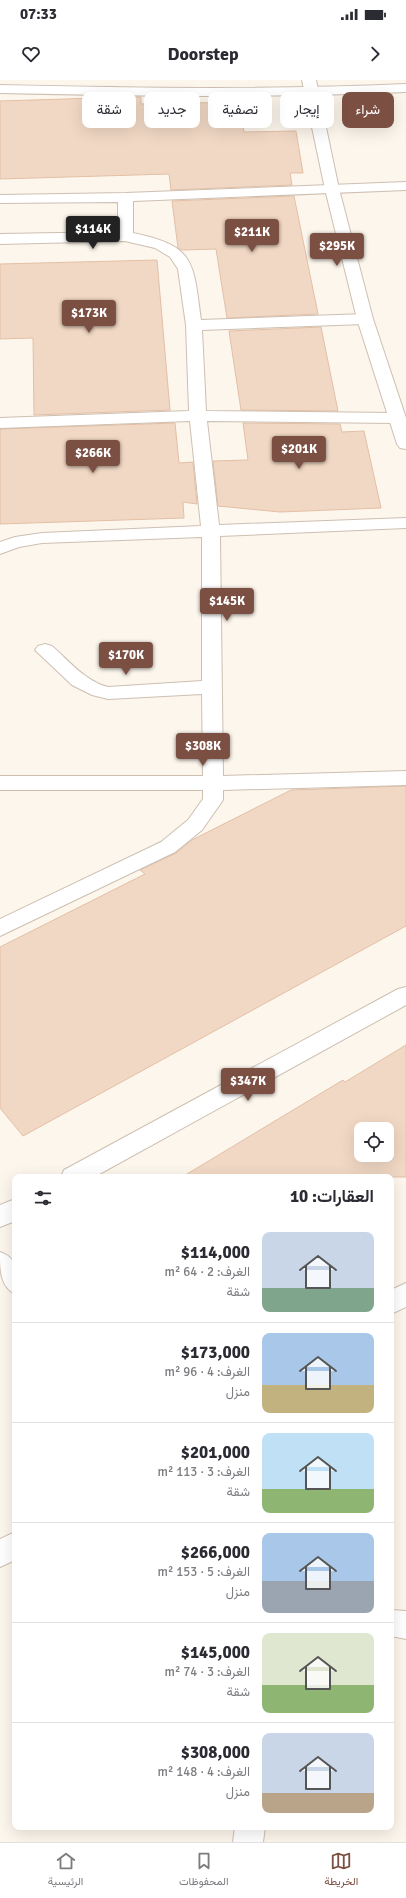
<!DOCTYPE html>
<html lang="ar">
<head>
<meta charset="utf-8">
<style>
	body { margin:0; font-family:Signika,Vazirmatn,sans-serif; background:#f7f7f7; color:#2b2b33; direction:rtl; height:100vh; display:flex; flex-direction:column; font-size:15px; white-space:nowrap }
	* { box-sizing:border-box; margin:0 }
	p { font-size:13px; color:#7c7c81 }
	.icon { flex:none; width:22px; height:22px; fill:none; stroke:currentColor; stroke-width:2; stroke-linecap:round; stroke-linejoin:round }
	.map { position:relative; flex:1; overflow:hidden; direction:ltr }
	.side { position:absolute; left:12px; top:1094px; width:382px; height:656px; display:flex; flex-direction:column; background:#fff; border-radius:8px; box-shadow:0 4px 16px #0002; direction:rtl }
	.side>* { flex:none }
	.hud { position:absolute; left:12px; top:12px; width:382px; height:36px; direction:rtl; display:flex; gap:8px }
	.controls { position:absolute; left:354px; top:1042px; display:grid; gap:8px }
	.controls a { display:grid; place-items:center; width:40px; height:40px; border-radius:8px; background:#fff; box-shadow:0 4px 16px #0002; font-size:20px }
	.price { position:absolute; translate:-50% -34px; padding:0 9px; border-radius:4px; background:#7c4f43; color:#fff; font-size:13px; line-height:26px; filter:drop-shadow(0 1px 2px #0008) }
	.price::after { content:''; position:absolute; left:50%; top:24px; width:12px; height:9px; margin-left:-6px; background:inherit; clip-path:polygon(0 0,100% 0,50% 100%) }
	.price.current { background:#222; color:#fff }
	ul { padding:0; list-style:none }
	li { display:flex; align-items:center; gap:12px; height:100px; padding:0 20px }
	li+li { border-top:1px solid #e1e1e2 }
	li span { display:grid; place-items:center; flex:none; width:112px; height:80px; border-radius:8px; color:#555 }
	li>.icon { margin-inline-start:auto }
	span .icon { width:48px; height:48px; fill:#fffc; stroke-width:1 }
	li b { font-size:17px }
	h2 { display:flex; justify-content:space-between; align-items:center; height:48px; padding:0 20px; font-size:17px }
	.chip { padding:0 14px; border-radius:8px; background:#fff; box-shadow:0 4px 16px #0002; font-size:14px; line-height:36px }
	.chip.current { background:#7c4f43; color:#fff }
	.status { display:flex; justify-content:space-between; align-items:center; height:28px; padding:0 20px; background:#fff; direction:ltr }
	.status svg { height:11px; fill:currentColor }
	header { display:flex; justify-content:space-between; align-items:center; height:52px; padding:0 20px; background:#fff; font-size:18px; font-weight:800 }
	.tab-bar { display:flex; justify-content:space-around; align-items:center; height:56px; border-top:1px solid #e1e1e2; background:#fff; font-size:11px; color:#7c7c81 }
	.tab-bar a { display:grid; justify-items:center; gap:2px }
	.tab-bar .current { color:#7c4f43 }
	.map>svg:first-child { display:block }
	.building { fill:#f1d8c4; stroke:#e3bfa5; fill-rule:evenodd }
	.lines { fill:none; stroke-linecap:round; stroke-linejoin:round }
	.minor-casing { stroke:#cebfb1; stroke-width:2 }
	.tertiary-casing { stroke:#cebfb1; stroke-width:2 }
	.minor { fill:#fff; fill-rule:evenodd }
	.tertiary { fill:#fff; fill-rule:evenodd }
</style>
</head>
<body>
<div class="status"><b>07:33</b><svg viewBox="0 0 49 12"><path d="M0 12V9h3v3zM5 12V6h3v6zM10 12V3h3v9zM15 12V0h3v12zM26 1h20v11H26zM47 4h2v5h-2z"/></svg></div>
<header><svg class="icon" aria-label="forward" viewBox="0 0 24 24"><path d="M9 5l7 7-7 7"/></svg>Doorstep<svg class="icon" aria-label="heart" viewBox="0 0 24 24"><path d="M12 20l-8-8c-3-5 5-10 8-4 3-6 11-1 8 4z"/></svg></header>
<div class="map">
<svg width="406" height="1762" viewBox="0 0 406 1762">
	<rect width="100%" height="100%" fill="#fcf6ec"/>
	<path class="building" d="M 130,17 L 141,17 L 141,24 L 240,22 L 244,52 L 296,51 L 303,93 L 290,93 L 292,105 L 171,110 L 169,94 L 0,99 L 0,21 Z
		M 294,116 L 318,234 L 227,238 L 216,169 L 182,170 L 178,168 L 172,121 Z
		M 157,180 L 170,330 L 34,335 L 33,258 L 0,259 L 0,184 Z
		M 321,247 L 338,331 L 241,330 L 229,251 Z
		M 175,343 L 179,383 L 193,382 L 197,424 L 183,422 L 184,438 L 0,444 L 0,349 Z
		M 243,343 L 340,344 L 342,352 L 364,351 L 381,428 L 280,432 L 218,426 L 213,381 L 248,380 Z
		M 406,706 L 406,846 L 23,1056 L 0,1028 L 0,867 L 145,794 L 140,790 L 176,773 L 192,760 L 291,710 Z
		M 406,965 L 406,1097 L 182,1097 L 343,1000 L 345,1002 ZM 361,1049 L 387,1049 L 387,1075 L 361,1075 Z"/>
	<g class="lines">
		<g class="minor-casing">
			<path id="minor" d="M 406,4 L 406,12 C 270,18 136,16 0,13 L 0,5 C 136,8 270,10 406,4 Z
				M 406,102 L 406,110 L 133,121 L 133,153 C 196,166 193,182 201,240 L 365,234 L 371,236 L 373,239 L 371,242 L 365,244 L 202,250 L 206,331 L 397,333 L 403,334 L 405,338 L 403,342 L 397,343 L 207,341 L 219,445 L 406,438 L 406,448 L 220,456 L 223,696 L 406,691 L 406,705 L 223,710 L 223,720 L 202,750 L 175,772 L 0,856 L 0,839 L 161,762 L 188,740 L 203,719 L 203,710 L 0,710 L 0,696 L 203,696 L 202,614 L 108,619 L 92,615 L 72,605 L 35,570 L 38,566 L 45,564 L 52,566 C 69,581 85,601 108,607 L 202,601 L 202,457 L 42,463 L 19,467 L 0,474 L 0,462 L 15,457 L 42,453 L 201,446 L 190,341 L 0,348 L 0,338 L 189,331 L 186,245 L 178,189 L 170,177 L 155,168 L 125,161 L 0,164 L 0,154 L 118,152 L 118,122 L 0,123 L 0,115 L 126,113 Z
				M 0,1172 C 21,1179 15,1195 15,1214 C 0,1206 0,1190 0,1172 Z
				M 406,1203 L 406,1227 L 391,1234 L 391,1210 Z
				M 15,1452 L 15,1480 L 0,1487 L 0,1459 Z
				M 391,1530 L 406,1531 L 406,1559 L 391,1556 Z
				M 235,1747 L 265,1747 L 263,1762 L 233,1762 Z"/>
		</g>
		<g class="tertiary-casing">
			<path id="tertiary" d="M 302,0 L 316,0 L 339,109 L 373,239 L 406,338 L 406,369 L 400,368 L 397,364 L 357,239 L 325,109 Z
				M 406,907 L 406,925 L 94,1097 L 61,1097 L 64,1090 L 398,909 Z
				M 15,1119 L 15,1141 L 0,1147 L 0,1125 Z"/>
		</g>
		<use href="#minor" class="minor"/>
		<use href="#tertiary" class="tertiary"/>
	</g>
</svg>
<div class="controls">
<a><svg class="icon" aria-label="locate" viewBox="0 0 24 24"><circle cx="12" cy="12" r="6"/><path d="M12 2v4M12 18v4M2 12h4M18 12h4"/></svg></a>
</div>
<b class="price current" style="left:93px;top:170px">$114K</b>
<b class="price" style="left:252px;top:173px">$211K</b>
<b class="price" style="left:337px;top:187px">$295K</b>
<b class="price" style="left:89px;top:254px">$173K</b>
<b class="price" style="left:299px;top:390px">$201K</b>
<b class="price" style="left:93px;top:394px">$266K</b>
<b class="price" style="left:227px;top:542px">$145K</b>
<b class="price" style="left:126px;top:596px">$170K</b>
<b class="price" style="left:203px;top:687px">$308K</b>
<b class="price" style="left:248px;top:1022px">$347K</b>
<div class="hud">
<a class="chip current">شراء</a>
<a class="chip">إيجار</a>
<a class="chip">تصفية</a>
<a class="chip">جديد</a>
<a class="chip">شقة</a>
</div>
<section class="side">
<h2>العقارات: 10<svg class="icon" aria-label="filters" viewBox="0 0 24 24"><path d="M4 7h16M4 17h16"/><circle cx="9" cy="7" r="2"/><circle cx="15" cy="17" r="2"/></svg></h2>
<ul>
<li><span style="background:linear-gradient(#c9d6e8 70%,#7fa58c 0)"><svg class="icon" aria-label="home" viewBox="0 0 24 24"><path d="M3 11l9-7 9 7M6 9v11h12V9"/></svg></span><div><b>$114,000</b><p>الغرف: 2 · 64 m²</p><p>شقة</p></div></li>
<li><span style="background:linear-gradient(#a9c7e8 65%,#c2b280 0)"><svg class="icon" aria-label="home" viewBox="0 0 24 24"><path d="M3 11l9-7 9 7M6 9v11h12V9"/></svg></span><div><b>$173,000</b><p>الغرف: 4 · 96 m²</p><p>منزل</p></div></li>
<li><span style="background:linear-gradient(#bfe0f5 70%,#8fb573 0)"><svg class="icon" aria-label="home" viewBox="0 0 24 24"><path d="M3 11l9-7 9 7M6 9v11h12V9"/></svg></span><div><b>$201,000</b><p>الغرف: 3 · 113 m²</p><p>شقة</p></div></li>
<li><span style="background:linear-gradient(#a9c7e8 60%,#9aa5b1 0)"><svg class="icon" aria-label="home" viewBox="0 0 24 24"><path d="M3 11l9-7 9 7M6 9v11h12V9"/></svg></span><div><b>$266,000</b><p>الغرف: 5 · 153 m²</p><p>منزل</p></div></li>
<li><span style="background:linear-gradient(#dfe7d0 65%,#8fb573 0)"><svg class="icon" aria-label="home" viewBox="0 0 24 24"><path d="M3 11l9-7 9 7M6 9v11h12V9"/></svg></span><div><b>$145,000</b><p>الغرف: 3 · 74 m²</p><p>شقة</p></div></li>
<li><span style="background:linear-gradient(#c9d6e8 75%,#b9a48a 0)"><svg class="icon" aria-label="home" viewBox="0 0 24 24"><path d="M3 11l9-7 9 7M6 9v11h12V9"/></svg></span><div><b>$308,000</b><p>الغرف: 4 · 148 m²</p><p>منزل</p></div></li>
</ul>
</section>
</div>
<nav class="tab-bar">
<a class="current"><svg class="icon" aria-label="map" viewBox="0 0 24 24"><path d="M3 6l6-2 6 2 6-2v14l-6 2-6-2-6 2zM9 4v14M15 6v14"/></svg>الخريطة</a>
<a><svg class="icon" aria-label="saved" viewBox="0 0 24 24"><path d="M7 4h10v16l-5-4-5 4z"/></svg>المحفوظات</a>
<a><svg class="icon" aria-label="home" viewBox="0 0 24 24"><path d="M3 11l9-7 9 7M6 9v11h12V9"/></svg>الرئيسية</a>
</nav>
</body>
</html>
